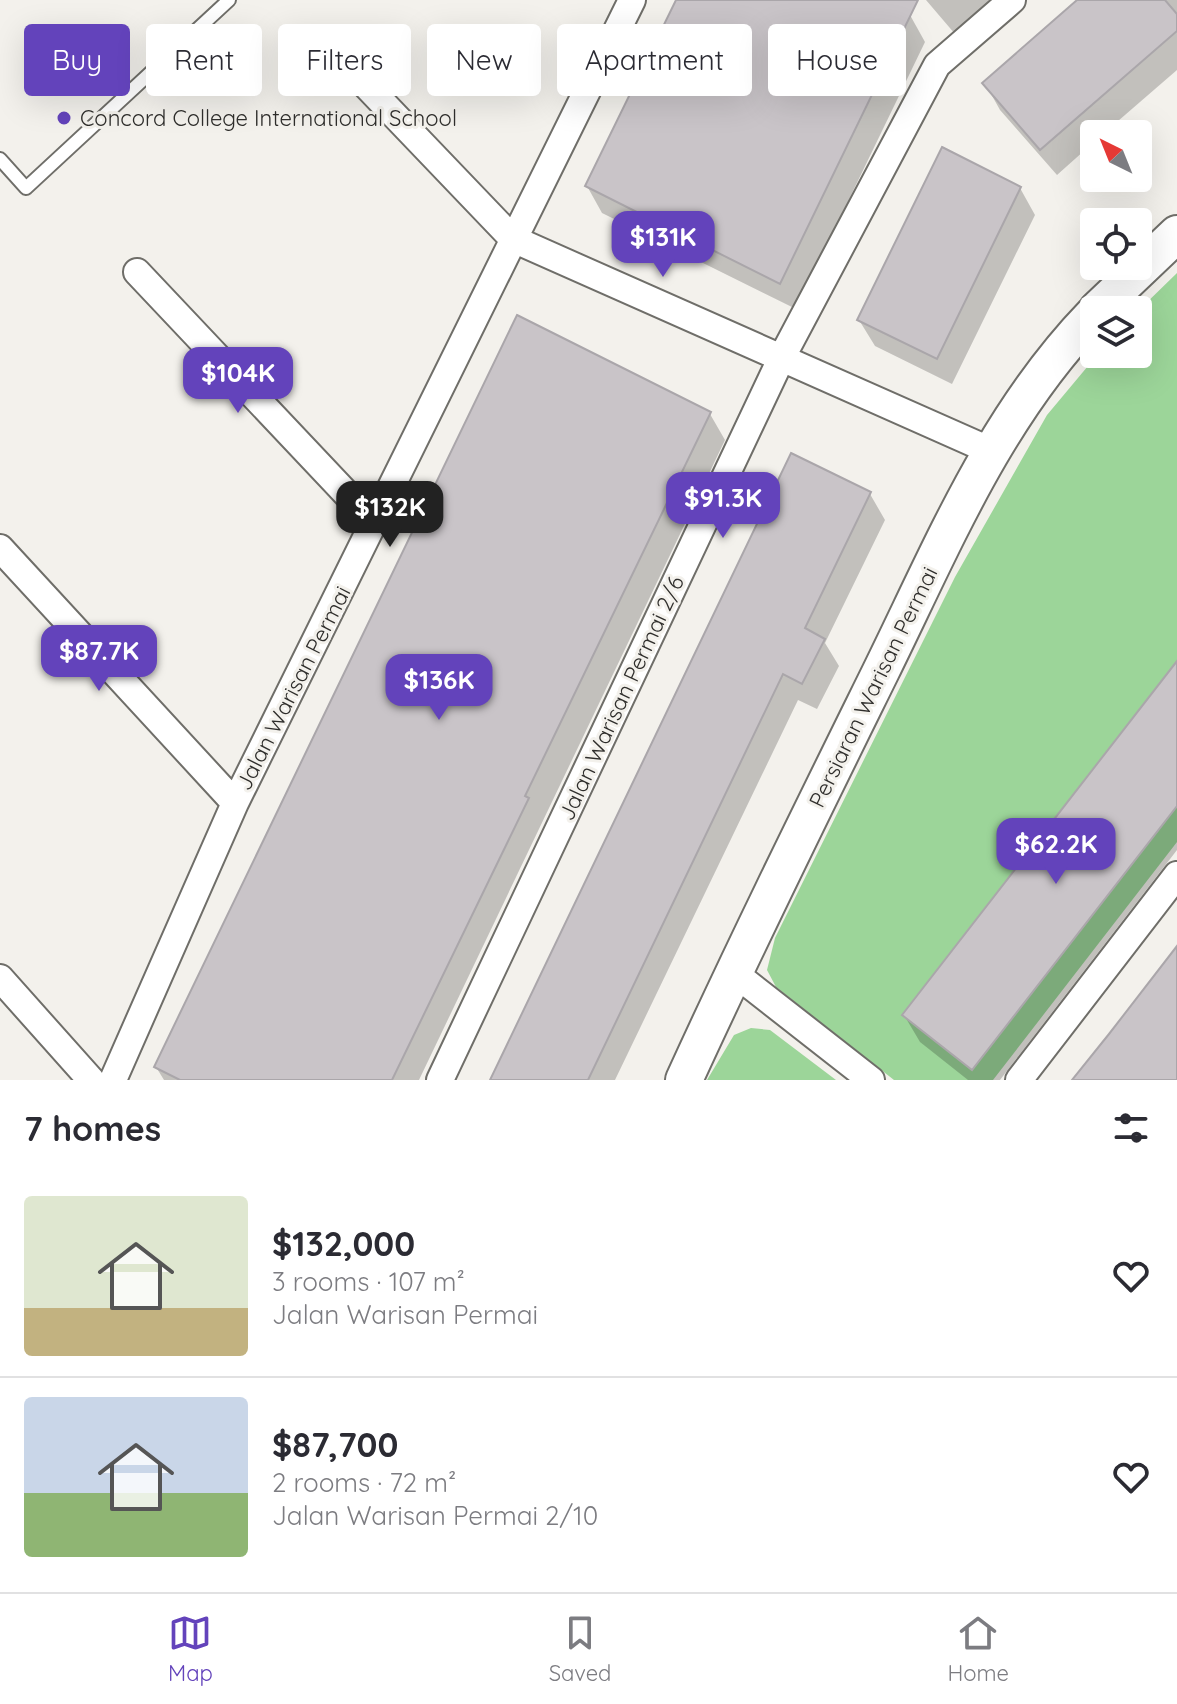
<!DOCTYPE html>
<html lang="en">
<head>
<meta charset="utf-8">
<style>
	body { margin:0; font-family:Quicksand,sans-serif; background:#f7f7f7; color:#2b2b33; height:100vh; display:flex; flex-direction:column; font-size:30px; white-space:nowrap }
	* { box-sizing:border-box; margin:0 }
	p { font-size:26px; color:#7c7c81 }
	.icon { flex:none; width:44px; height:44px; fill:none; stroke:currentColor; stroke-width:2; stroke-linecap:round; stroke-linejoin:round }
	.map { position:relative; height:1080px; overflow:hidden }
	.panel { display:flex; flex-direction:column; background:#fff; flex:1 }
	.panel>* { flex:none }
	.hud { position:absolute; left:24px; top:24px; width:1130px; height:72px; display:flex; gap:16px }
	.needle { width:52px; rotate:317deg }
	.fabs { position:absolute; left:1080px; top:120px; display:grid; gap:16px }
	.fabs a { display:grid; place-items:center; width:72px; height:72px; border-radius:8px; background:#fff; box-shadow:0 8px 32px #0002; font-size:40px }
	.price { position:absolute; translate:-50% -68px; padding:0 18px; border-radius:16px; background:#6343bb; color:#fff; font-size:26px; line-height:52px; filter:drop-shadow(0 2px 4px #0008) }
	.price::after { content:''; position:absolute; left:50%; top:48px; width:24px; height:18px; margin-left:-12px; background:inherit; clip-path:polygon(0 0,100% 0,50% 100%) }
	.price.active { background:#222; color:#fff }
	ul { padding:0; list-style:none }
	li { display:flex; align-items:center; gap:24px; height:200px; padding:0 24px }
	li+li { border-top:2px solid #e1e1e2 }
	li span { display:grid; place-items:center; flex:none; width:224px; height:160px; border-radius:8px; color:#555 }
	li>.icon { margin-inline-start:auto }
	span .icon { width:96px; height:96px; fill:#fffc; stroke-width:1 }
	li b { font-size:34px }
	h2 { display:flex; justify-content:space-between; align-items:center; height:96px; padding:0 24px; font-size:34px }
	.chip { padding:0 28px; border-radius:8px; background:#fff; box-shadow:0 8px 32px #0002; font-size:28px; line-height:72px }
	.chip.active { background:#6343bb; color:#fff }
	.tab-bar { display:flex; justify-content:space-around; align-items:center; height:112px; border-top:2px solid #e1e1e2; background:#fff; font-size:22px; color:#7c7c81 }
	.tab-bar a { display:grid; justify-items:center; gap:4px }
	.tab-bar .active { color:#6343bb }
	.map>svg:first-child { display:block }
	.green { fill:#9cd599 }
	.shadow { fill:#0003 }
	.building { fill:#c9c4c8; stroke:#aaa6aa; stroke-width:2 }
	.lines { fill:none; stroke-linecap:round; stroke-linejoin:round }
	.lane-casing { stroke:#6f6e69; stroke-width:16 }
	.street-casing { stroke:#6f6e69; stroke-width:30 }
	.secondary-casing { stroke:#6f6e69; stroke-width:40 }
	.lane { stroke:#fff; stroke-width:12 }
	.street { stroke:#fff; stroke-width:26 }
	.secondary { stroke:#fff; stroke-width:36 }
	.poi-dot { fill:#6343bb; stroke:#f3f1ec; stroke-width:3 }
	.labels { text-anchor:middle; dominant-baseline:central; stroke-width:6; stroke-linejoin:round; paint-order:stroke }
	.poi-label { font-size:22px; fill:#2f2e2c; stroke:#f3f1ec; text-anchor:start }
	.street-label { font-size:22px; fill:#2f2e2c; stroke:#f3f1ec }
</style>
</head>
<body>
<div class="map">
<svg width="1177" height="1080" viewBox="0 0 1177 1080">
	<rect width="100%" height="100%" fill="#f3f1ec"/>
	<path class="green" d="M 1177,273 L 1177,842 L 993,1080 L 894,1080 L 776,987 L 767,970 L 775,938 L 955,577 L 1047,415 L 1098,354 L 1138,354 L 1138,311 Z
		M 751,1028 L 770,1030 L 836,1080 L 707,1080 L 734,1035 Z"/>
	<path class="shadow" d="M 678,0 L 879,0 L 910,15 L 925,42 L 796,309 L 602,213 L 587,186 Z
		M 926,0 L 994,0 L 955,34 Z
		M 1080,0 L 1177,0 L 1177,70 L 1103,134 L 1094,134 L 1094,142 L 1057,175 L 1000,110 L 985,83 Z
		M 1020,188 L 1035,215 L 952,384 L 875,346 L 859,320 Z
		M 710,414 L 725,440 L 419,1080 L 164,1080 L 156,1067 Z
		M 870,494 L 885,520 L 825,643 L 839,666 L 817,709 L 798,700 L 615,1080 L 491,1080 Z
		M 1177,663 L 1177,850 L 1000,1080 L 968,1080 L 920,1042 L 904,1015 Z"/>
	<path class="building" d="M 676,0 L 918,0 L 780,284 L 585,186 Z
		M 1077,0 L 1165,0 L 1177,14 L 1177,31 L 1040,150 L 982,83 Z
		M 942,147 L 1021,187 L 937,359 L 857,320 Z
		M 517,315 L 711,412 L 525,796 L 529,798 L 392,1080 L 180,1080 L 154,1067 Z
		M 791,453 L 871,492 L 805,628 L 825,639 L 802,684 L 783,674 L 588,1080 L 490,1080 Z
		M 1177,661 L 1177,806 L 972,1070 L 902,1015 Z
		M 1177,946 L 1177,1080 L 1072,1080 L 1109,1034 Z"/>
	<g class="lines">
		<g class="lane-casing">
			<path id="lane" d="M 0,159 L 26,188 L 229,0"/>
		</g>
		<g class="street-casing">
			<path id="street" d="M 358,77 L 513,239 L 989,450
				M 137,272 L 375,524
				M 0,548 L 235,803
				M 733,972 L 871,1080
				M 0,978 L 91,1080
				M 113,1080 L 235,803 L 632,0
				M 440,1080 L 781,359 L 937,65 L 1012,0
				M 1019,1080 L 1177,875"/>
		</g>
		<g class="secondary-casing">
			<path id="secondary" d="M 1097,310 L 1177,234
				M 684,1080 C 747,942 814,807 881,671 C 943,545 995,416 1094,314"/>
		</g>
		<use href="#lane" class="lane"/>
		<use href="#street" class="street"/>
		<use href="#secondary" class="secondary"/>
	</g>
	<circle class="poi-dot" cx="64" cy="118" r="8"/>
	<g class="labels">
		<g class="poi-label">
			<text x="80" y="118">Concord College International School</text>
		</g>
		<g class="street-label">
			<text transform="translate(873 687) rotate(-64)">Persiaran Warisan Permai</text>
			<text transform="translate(293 688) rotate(-63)">Jalan Warisan Permai</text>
			<text transform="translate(621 698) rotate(-65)">Jalan Warisan Permai 2/6</text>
		</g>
	</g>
</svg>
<div class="fabs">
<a><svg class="needle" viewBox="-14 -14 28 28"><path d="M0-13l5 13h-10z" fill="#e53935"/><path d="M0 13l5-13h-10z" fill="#7c7c81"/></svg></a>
<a><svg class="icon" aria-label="locate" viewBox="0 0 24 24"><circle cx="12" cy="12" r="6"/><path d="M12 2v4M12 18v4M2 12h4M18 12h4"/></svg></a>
<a><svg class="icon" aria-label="layers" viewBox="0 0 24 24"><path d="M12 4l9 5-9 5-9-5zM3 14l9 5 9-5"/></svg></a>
</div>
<b class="price" style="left:663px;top:279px">$131K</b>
<b class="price" style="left:238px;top:415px">$104K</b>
<b class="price" style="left:723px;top:540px">$91.3K</b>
<b class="price active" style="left:390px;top:549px">$132K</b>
<b class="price" style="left:99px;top:693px">$87.7K</b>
<b class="price" style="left:439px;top:722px">$136K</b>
<b class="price" style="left:1056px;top:886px">$62.2K</b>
<div class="hud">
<a class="chip active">Buy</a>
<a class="chip">Rent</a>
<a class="chip">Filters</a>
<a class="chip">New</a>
<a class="chip">Apartment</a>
<a class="chip">House</a>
</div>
</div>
<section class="panel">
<h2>7 homes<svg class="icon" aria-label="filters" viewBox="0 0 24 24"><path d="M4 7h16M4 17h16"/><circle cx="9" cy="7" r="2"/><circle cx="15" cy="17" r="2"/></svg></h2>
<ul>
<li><span style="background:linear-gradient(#dfe7d0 70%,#c2b280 0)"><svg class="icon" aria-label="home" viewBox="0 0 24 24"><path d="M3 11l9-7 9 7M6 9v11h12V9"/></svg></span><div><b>$132,000</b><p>3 rooms · 107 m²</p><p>Jalan Warisan Permai</p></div><svg class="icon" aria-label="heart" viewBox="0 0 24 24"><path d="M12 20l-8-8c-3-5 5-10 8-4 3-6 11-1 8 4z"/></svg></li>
<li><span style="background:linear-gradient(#c9d6e8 60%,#8fb573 0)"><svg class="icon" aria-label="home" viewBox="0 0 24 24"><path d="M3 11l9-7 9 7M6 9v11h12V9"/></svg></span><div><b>$87,700</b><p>2 rooms · 72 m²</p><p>Jalan Warisan Permai 2/10</p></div><svg class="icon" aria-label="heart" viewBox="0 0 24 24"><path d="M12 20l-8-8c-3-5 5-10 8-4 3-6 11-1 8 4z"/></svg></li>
</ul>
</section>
<nav class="tab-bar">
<a class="active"><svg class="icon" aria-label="map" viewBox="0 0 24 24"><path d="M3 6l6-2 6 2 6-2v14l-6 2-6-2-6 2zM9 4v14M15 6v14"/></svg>Map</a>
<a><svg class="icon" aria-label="saved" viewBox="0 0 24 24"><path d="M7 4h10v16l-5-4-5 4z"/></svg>Saved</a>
<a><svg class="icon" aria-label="home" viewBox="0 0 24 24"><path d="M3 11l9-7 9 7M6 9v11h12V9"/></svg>Home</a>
</nav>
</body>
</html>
